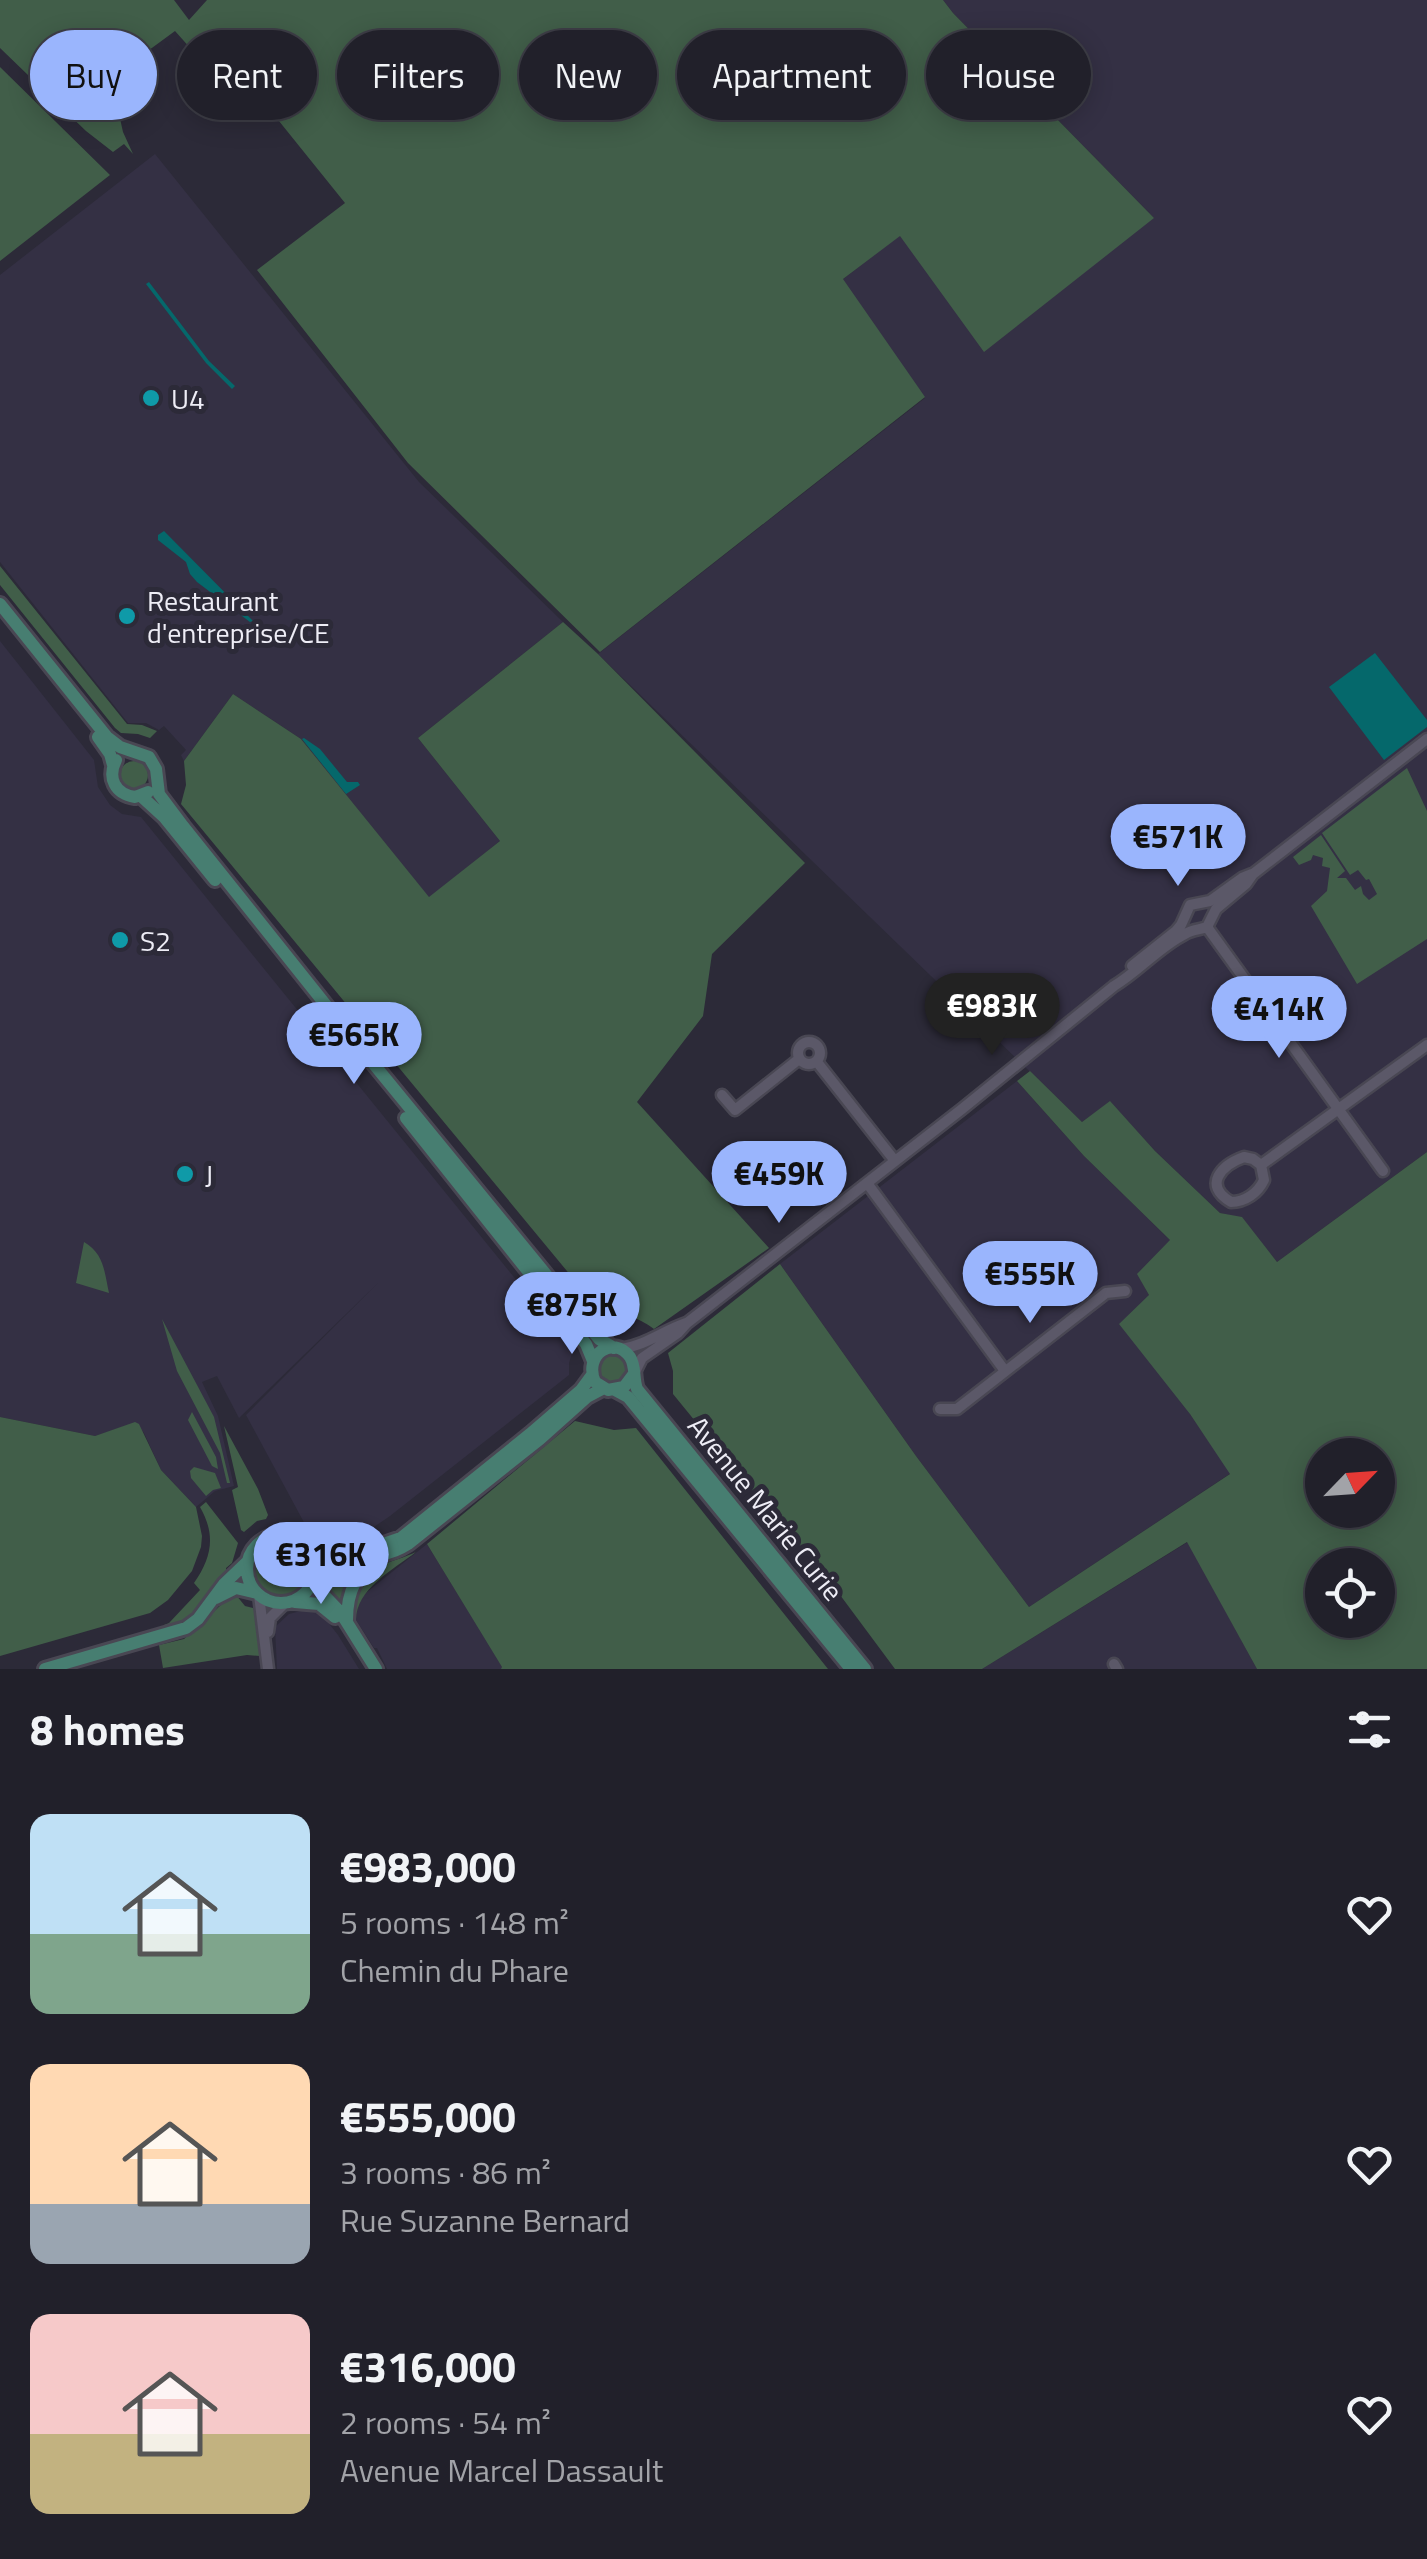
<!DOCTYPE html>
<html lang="en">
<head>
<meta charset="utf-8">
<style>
	body { margin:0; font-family:"Titillium Web",sans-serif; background:#292832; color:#f1f3f6; height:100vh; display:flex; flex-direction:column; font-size:38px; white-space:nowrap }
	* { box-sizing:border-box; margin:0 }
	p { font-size:32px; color:#a2a3a8 }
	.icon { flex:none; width:55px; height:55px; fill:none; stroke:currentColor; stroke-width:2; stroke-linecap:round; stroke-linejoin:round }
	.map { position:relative; height:1669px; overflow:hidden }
	.sheet { display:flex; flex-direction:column; background:#21202a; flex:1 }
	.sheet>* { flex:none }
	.guide { position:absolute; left:30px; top:30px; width:1368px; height:90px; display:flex; gap:20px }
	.needle { width:65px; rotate:65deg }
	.controls { position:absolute; left:1305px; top:1438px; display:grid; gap:20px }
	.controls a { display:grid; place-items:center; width:90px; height:90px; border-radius:50%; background:#21202a; box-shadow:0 5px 25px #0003,0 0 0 2px #3e3e47; font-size:50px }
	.price { position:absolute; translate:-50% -85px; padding:0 22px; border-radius:35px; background:#9ab5fd; color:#111; font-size:32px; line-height:65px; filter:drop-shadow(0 2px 5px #0008) }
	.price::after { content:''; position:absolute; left:50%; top:60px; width:30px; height:22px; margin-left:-15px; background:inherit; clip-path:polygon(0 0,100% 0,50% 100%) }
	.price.current { background:#222; color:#fff }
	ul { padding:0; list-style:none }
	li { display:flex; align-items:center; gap:30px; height:250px; padding:0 30px }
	li span { display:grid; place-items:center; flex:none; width:280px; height:200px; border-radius:20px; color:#555 }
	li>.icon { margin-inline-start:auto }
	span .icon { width:120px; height:120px; fill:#fffc; stroke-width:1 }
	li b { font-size:42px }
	h2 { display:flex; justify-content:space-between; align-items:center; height:120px; padding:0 30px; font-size:42px }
	.chip { padding:0 35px; border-radius:45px; background:#21202a; box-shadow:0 5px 25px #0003,0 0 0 2px #3e3e47; font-size:35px; line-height:90px }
	.chip.current { background:#9ab5fd; color:#111 }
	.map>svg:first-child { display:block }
	.built { fill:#343044 }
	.green { fill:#415e49; fill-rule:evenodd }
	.water { fill:#05686b }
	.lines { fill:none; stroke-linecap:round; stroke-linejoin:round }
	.minor-casing { stroke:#494753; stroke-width:15 }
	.major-casing { stroke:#494753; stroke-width:18 }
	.minor { stroke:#5b5868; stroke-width:10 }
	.major { stroke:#477e71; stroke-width:12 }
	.culture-dot { fill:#0f9aa8; stroke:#2c2a38; stroke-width:4 }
	.labels { text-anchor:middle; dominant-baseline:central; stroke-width:10; stroke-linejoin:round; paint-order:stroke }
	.poi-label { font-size:28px; fill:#eeedf6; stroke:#2c2a38; text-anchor:start }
	.street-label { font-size:28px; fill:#eeedf6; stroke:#2c2a38 }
</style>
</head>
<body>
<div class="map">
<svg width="1427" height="1669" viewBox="0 0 1427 1669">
	<rect width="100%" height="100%" fill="#2c2a38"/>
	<path class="built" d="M 943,0 L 1427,0 L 1427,1152 L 1277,1262 L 1242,1218 L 1220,1213 L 1155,1151 L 1110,1102 L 1082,1122 L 598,654 L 925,398 L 842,280 L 900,235 L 1154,218 L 953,13 Z
		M 155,154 L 419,482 L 563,622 L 418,738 L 500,841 L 429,898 L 301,739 L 233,694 L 184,761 L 181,755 L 186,750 L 164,726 L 159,730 L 146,723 L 128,723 L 0,562 L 0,275 Z
		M 0,641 L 94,760 L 98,787 L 110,805 L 122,814 L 141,817 L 573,1350 L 569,1363 L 569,1375 L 390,1516 L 365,1533 L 307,1528 L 246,1415 L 379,1282 L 239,1418 L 217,1376 L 202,1382 L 218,1416 L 234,1486 L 215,1491 L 196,1507 L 161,1470 L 144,1433 L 135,1423 L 95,1436 L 0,1417 Z
		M 1017,1081 L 1084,1156 L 1171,1241 L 1138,1274 L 1149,1295 L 1190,1414 L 1231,1473 L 1029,1607 L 916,1456 L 780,1264 Z
		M 1188,1542 L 1257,1669 L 982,1669 Z
		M 427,1544 L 503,1668 L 501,1669 L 387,1669 L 377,1648 L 374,1648 L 356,1620 L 356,1609 L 362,1596 Z
		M 305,1610 L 320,1612 L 338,1635 L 359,1669 L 277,1669 L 275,1627 L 289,1614 Z"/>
	<path class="green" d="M 0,0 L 174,0 L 189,20 L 207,0 L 943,0 L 953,13 L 1154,218 L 984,352 L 900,236 L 843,279 L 925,397 L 600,652 L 408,463 L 257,270 L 345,203 L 242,75 L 225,87 L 175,31 L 111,78 L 123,132 L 133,154 L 124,144 L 113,152 L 86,131 L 0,48 Z
		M 0,67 L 110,175 L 0,261 Z
		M 0,566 L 127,724 L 142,725 L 157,731 L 150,738 L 138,734 L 121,733 L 115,728 L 0,585 Z
		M 563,622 L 598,654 L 805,863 L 712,954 L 703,1016 L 637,1102 L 769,1248 L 654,1329 C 638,1317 620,1311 600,1311 L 181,804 L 186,785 L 184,761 L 233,694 L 301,739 L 429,897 L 500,841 L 418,738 Z
		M120 775a14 14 0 1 1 28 0a14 14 0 1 1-28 0Z
		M 1407,768 L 1427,811 L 1427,939 L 1357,984 L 1311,906 L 1327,891 L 1330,868 L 1322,866 L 1323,858 L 1313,855 L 1311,860 L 1299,865 L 1293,857 L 1321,835 L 1345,871 L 1337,878 L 1346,878 L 1355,890 L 1361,886 L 1363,894 L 1369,900 L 1377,894 L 1369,879 L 1366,880 L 1358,870 L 1350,875 L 1322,833 Z
		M 1030,1071 L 1082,1122 L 1110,1101 L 1155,1151 L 1220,1213 L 1242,1217 L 1277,1262 L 1427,1152 L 1427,1669 L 1257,1669 L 1187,1542 L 982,1669 L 895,1669 L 823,1572 L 789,1536 L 673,1394 L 673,1371 L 668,1353 L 780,1264 L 916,1456 L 1029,1607 L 1230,1474 L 1190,1414 L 1119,1324 L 1149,1295 L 1137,1274 L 1170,1240 L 1084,1156 L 1017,1081 ZM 1322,1455 L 1378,1455 L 1378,1510 L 1322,1510 ZM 1322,1565 L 1378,1565 L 1378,1620 L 1322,1620 Z
		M 84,1242 C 104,1254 104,1270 109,1293 L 76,1283 Z
		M 162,1319 L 214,1417 L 230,1483 L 227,1483 L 220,1453 L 177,1371 Z
		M598 1368a15 15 0 1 1 30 0a15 15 0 1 1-30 0Z
		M 192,1412 L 216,1457 L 218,1469 L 212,1466 L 188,1420 Z
		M 0,1417 L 95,1436 L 135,1422 L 139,1424 L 161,1470 L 196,1507 L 202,1536 L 201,1547 L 192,1571 L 168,1600 L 150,1613 L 0,1656 Z
		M 575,1421 L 614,1430 L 636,1428 L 828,1669 L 501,1669 L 502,1667 L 427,1544 Z
		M 224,1426 L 258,1489 L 268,1515 L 266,1519 L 257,1521 L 244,1532 L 241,1530 L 232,1490 L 238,1487 Z
		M 194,1467 L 215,1473 L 221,1488 L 213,1490 L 206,1496 L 191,1478 L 190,1471 Z
		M 206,1502 L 238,1543 L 232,1563 L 226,1568 L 227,1576 L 189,1621 L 170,1630 L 164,1625 L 169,1623 L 200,1590 L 194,1583 C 212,1557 216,1535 200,1507 Z
		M254 1570a27 27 0 1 1 54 0a27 27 0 1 1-54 0Z
		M 416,1552 C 393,1570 356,1589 356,1620 L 349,1609 C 356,1564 381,1568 416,1552 Z
		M 362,1562 L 368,1563 L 342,1605 C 330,1594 317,1586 323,1568 L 335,1563 L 361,1565 Z
		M 236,1595 L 245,1606 L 253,1608 L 256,1614 L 260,1656 L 247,1655 L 163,1668 L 159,1645 L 184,1639 L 222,1604 Z"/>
	<path class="water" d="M 149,282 L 209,361 L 235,386 L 232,389 L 206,363 L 146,284 Z
		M 164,531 L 253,621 L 250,622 L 197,582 L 190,574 L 186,562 L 158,540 L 158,535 Z
		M 1375,653 L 1427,720 L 1427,727 L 1384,760 L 1329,687 Z
		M 304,738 L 320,749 L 347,782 L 358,782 L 360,785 L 346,794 L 302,739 Z"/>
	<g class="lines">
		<g class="minor-casing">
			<path id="minor" d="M 1207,927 L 1383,1171
				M 1132,966 L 1176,931 L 1181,925 L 1190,905 L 1210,901 L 1242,878 L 1252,874
				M798 1053a11 11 0 1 1 22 0a11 11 0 1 1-22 0Z
				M 817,1062 L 895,1161
				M 722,1095 L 735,1110 L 799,1059
				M 1244,1157 L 1253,1159 L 1261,1165 L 1264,1180 C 1258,1193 1245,1202 1231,1202 C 1202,1185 1222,1165 1244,1157 Z
				M 1261,1165 L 1427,1045
				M 867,1183 L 1005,1371
				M 621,1349 C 646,1345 663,1331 686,1323
				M 634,1374 L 642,1358 L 678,1333 L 687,1323 L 962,1109 L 1114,986 C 1139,971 1159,947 1185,934 C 1193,929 1199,930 1207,927 L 1216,909 L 1246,884 L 1253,874 L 1427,739
				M 940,1409 L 957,1409 L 1106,1293 L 1125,1291
				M 259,1595 L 268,1669
				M 268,1632 L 270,1618 L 285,1603
				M 1114,1664 L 1117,1669"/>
		</g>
		<g class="major-casing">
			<path id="major" d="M 0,604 L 107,737 L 120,747 L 149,757 L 156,769 L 159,794 L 183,826 L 345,1029 L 576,1311 L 599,1339 L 614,1348
				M 98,737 L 110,754 L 113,765
				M 116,760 C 107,778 115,794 135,797 L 148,792
				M 141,796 L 164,817 L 215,880
				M 406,1118 L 586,1344 L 593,1361
				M 633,1375 L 624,1387 L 608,1390 L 595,1382 C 583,1355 613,1334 630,1357 C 636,1366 633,1378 637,1389 L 865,1669
				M 615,1390 L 628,1397 L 851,1669
				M247 1569a34 34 0 1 1 68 0a34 34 0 1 1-68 0Z
				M 303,1543 L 372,1548 L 401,1538 L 530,1434 L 581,1390 L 592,1375
				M 315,1571 L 332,1555 C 362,1552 380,1562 408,1544 L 540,1439 L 587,1397 L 604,1388
				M 314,1577 L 318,1589 L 341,1613 L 376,1669
				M 216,1598 L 236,1588 L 257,1593
				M 295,1602 L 319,1604 L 335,1617
				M 347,1620 C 347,1591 356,1573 380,1558
				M 45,1669 L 186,1628 L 198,1619 L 224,1584 L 248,1561"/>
		</g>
		<use href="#minor" class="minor"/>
		<use href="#major" class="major"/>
	</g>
	<g class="culture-dot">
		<circle cx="151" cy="398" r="10"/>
		<circle cx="127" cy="616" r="10"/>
		<circle cx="120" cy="940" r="10"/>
		<circle cx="185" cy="1174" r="10"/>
	</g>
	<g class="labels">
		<g class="poi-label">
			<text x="171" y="398">U4</text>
			<text x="147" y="600">Restaurant<tspan x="147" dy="32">d'entreprise/CE</tspan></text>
			<text x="140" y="940">S2</text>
			<text x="205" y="1174">J</text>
		</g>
		<g class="street-label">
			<text transform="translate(766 1508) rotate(51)">Avenue Marie Curie</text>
		</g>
	</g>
</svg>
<div class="controls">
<a><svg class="needle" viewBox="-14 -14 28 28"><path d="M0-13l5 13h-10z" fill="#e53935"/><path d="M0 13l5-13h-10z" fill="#a2a3a8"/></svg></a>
<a><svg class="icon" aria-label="locate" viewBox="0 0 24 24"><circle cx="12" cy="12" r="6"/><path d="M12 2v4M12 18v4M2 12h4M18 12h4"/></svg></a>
</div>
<b class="price" style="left:1178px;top:889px">€571K</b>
<b class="price current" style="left:992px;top:1058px">€983K</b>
<b class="price" style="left:1279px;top:1061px">€414K</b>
<b class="price" style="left:354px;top:1087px">€565K</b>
<b class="price" style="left:779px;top:1226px">€459K</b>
<b class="price" style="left:1030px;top:1326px">€555K</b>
<b class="price" style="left:572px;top:1357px">€875K</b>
<b class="price" style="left:321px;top:1607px">€316K</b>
<div class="guide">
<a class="chip current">Buy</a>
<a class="chip">Rent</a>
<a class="chip">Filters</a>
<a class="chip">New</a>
<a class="chip">Apartment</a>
<a class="chip">House</a>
</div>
</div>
<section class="sheet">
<h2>8 homes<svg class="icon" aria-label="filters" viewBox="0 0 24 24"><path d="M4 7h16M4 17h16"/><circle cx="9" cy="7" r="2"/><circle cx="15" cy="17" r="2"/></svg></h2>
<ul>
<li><span style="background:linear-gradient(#bfe0f5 60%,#7fa58c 0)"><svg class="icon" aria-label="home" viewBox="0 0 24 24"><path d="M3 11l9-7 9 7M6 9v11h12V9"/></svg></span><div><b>€983,000</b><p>5 rooms · 148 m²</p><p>Chemin du Phare</p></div><svg class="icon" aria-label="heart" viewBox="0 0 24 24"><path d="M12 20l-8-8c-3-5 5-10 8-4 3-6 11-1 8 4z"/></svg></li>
<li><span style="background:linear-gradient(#ffd9b3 70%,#9aa5b1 0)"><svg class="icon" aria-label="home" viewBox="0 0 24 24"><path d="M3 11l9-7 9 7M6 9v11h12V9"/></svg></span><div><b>€555,000</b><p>3 rooms · 86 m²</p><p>Rue Suzanne Bernard</p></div><svg class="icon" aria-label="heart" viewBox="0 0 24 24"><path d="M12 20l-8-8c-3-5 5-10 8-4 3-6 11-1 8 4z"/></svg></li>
<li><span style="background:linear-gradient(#f6c9c9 60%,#c2b280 0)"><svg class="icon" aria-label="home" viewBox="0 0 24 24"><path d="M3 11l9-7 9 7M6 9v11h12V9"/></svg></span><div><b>€316,000</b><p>2 rooms · 54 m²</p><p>Avenue Marcel Dassault</p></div><svg class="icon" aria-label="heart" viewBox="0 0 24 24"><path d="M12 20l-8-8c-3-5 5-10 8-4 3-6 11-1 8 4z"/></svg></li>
</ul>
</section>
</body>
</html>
